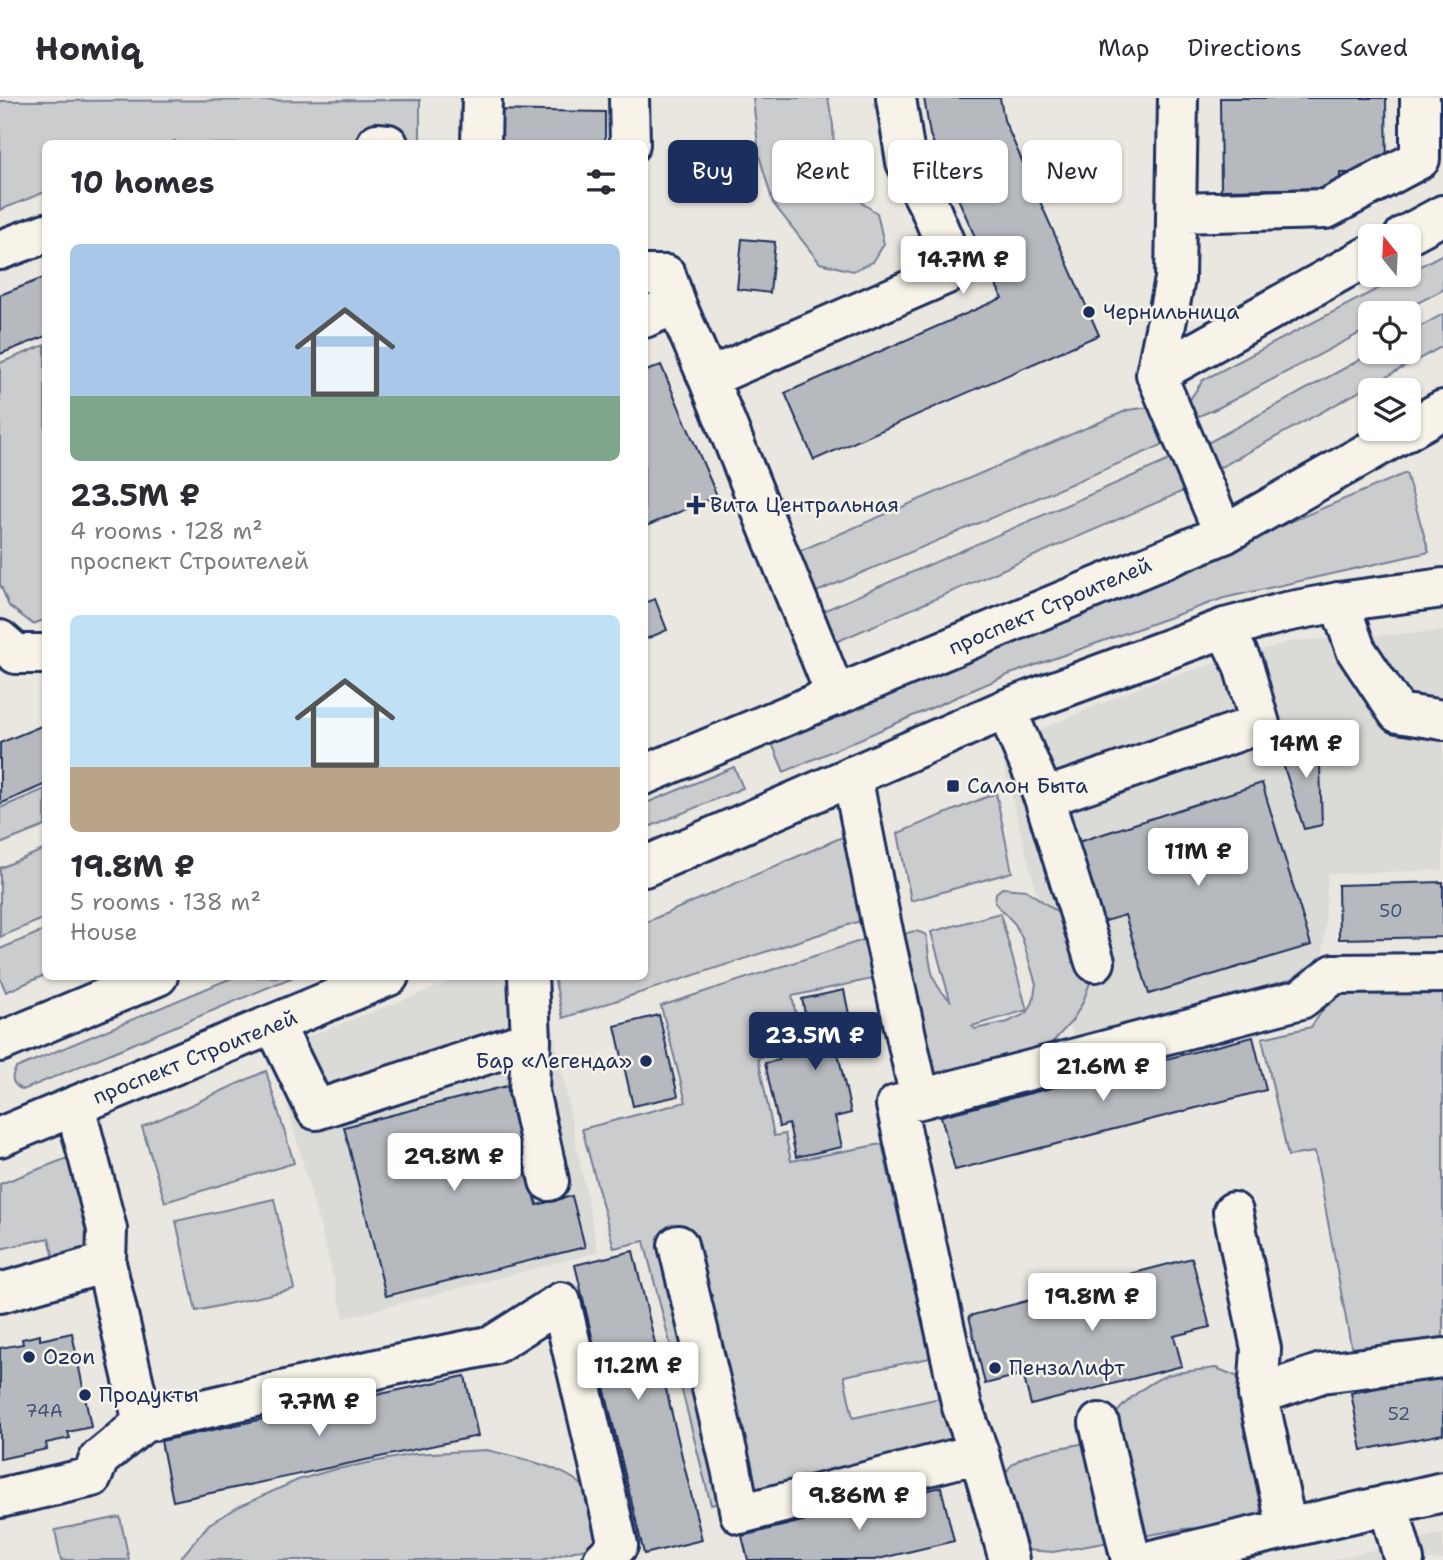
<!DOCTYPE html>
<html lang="en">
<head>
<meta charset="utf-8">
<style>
	body { margin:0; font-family:"Shantell Sans",sans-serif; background:#f7f7f7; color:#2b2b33; height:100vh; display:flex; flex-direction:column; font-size:26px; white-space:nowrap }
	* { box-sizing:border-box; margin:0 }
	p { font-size:23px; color:#7c7c81 }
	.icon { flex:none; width:38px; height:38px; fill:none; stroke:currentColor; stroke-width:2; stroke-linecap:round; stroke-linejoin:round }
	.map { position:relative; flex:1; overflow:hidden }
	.drawer { position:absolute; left:42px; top:42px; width:606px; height:840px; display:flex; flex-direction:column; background:#fff; border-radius:10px; box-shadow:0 2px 5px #0004 }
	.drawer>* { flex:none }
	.hud { position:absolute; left:668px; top:42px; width:665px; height:63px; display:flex; gap:14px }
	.needle { width:46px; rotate:342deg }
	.buttons { position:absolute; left:1358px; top:126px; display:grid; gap:14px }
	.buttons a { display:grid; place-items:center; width:63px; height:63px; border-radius:10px; background:#fff; box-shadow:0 2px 5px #0004; font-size:35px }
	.price { position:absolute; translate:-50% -60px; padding:0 16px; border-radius:7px; background:#fff; color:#222; font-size:23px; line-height:46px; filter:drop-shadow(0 2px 4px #0008) }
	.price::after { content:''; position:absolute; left:50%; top:42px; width:21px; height:16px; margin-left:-10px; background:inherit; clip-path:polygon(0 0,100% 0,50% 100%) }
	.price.active { background:#1b2f5e; color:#fff }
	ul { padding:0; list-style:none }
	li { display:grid; align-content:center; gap:14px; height:371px; padding:0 28px }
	li span { display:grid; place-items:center; height:217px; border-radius:10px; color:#555 }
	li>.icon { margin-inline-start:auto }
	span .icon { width:126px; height:126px; fill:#fffc; stroke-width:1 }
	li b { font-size:30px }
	h2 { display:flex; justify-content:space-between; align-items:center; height:84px; padding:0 28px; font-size:30px }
	.chip { padding:0 24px; border-radius:10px; background:#fff; box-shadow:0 2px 5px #0004; font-size:24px; line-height:63px }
	.chip.active { background:#1b2f5e; color:#fff }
	header { display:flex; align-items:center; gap:42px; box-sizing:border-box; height:98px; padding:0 35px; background:#fff; border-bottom:2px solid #e1e1e2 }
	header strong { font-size:33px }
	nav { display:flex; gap:38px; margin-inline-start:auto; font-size:24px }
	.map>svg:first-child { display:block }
	.built { fill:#dadad6 }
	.green { fill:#cbcccd; stroke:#737e96; stroke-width:2 }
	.building { fill:#b6babf; stroke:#1b2f5e; stroke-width:2 }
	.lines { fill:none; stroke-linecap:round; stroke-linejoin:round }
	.minor-casing { stroke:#1b2f5e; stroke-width:44 }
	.major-casing { stroke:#1b2f5e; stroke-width:44 }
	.minor { stroke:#f7f3e8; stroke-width:38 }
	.major { stroke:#f7f3e8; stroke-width:38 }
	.poi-dot { fill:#1b2f5e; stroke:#f7f3e8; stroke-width:2.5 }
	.labels { text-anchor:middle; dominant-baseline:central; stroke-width:5; stroke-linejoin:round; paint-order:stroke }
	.number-label { font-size:18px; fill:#425276 }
	.poi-label { font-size:21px; fill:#1b2f5e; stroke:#f7f3e8; text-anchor:start }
	.street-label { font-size:21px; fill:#1b2f5e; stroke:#f7f3e8 }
</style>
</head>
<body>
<header>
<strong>Homiq</strong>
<nav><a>Map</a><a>Directions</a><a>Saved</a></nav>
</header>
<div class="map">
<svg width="1443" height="1462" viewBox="0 0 1443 1462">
	<rect width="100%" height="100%" fill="#eae7e0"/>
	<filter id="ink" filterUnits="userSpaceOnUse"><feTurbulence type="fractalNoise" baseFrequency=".0143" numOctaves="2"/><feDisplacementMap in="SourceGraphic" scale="14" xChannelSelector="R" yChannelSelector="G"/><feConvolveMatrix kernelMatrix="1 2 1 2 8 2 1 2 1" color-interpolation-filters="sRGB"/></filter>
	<g filter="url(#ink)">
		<path class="built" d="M 1443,533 L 1443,772 L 1328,776 L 1322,875 L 1076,948 L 999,649 L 1154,583 L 1293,543 Z
			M 463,879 L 543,879 L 598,1154 L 344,1220 L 273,952 Z
			M 1443,1435 L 1443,1462 L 1331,1462 L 1399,1446 Z"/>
		<path class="green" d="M 753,0 L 828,0 L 833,27 L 834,53 L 862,105 L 877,115 L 884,146 L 873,164 L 853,173 L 820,165 L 773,105 L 759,57 Z
			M 420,2 L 420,45 L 176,46 L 175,43 L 169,46 L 46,46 L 45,94 L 0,112 L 0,3 Z
			M 1443,156 L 1443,192 L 1398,215 L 1370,215 L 1370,230 L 1218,310 L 1187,323 L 1183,312 L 1203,282 L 1404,177 L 1409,177 L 1409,174 Z
			M 1443,216 L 1443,248 L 1223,368 L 1213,370 L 1204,347 L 1374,254 L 1409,254 L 1409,235 Z
			M 45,247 L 46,521 L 33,526 L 9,508 L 0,486 L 0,265 Z
			M 1157,308 L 1167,345 L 812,496 L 795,455 L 1128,312 Z
			M 1174,360 L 1188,391 L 836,544 L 823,513 Z
			M 1406,375 L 1429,454 L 1224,500 L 1005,578 L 784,674 L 771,643 Z
			M 734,669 L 743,690 L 644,731 L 644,706 Z
			M 45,691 L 45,728 L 0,746 L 0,710 Z
			M 996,695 L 1012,774 L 911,803 L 898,735 Z
			M 847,737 L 860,823 L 563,920 L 554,879 L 644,878 L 644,825 Z
			M 45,751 L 45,820 L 0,839 L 0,770 Z
			M 1002,790 L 1026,792 L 1076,827 L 1091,882 L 1082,906 L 1072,923 L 1048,949 L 942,979 L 930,977 L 903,837 C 913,832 917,832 926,837 C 931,863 927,882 950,902 L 931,834 L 1000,815 L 1027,912 L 972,928 L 975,931 L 1008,924 L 1027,915 L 1033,904 L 1036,886 L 1022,840 L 1015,826 L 995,805 L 996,795 Z
			M 45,832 L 45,877 L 6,894 L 0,880 L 0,851 Z
			M 869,840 L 877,880 L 792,898 L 797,922 L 763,928 L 768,957 L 758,960 L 774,1038 L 785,1036 L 791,1063 L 882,1046 L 930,1260 L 844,1278 L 853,1320 L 944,1299 L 954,1345 L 711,1407 L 644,1143 L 614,1150 L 582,1031 L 686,1004 L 661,908 Z
			M 234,879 L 293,879 L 23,992 C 12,987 10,980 16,970 Z
			M 1343,883 L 1443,884 L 1443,1250 L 1354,1264 L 1315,1054 L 1288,1058 L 1262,940 L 1311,929 Z
			M 266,973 L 294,1065 L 165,1104 L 142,1029 Z
			M 70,1059 L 90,1128 L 89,1158 L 56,1168 L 49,1140 L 0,1151 L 0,1086 Z
			M 274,1101 L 294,1191 L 196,1213 L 176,1123 Z
			M 1216,1270 L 1241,1280 L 1268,1403 L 1261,1416 L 1237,1428 L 1183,1431 L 1053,1454 L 1026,1452 L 1018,1445 L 1004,1380 C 1013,1349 1064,1353 1090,1343 C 1105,1337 1109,1323 1119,1312 C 1132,1298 1149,1284 1168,1277 C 1181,1273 1202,1272 1216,1270 Z
			M 487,1352 C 522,1361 579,1370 597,1405 C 601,1413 603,1423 606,1431 L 589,1449 L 542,1462 L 179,1462 L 209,1426 L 240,1408 L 298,1382 L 332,1372 L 414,1356 Z
			M 120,1419 L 129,1462 L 61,1462 L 55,1432 Z"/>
		<path class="building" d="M 924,0 L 1000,0 L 1004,22 L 1099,237 L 814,362 L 785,295 L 1002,200 L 930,37 Z
			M 1220,0 L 1386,0 L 1387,75 L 1340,75 L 1340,90 L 1221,92 Z
			M 489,12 L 605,14 L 605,46 L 488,46 Z
			M 742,141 L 775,144 L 770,195 L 737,191 Z
			M 46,179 L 46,238 L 0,256 L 0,197 Z
			M 661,267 L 717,398 L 644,429 L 644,274 Z
			M 655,501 L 667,532 L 644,542 L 644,505 Z
			M 46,626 L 46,686 L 0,706 L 0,645 Z
			M 1319,638 L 1322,727 L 1304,731 L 1284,669 L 1289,651 L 1304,640 Z
			M 1262,685 L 1311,847 L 1149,896 L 1125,817 L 1099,825 L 1075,745 Z
			M 1443,784 L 1443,839 L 1339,841 L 1338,787 Z
			M 844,892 L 850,921 L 864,918 L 871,948 L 838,955 L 851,1015 L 835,1019 L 842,1049 L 796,1059 L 789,1026 L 779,1029 L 765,965 L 779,962 L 773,932 L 807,925 L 802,901 Z
			M 659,917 L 678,998 L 633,1008 L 615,928 Z
			M 1253,939 L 1266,992 L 955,1072 L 941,1018 Z
			M 507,988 L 537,1107 L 572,1098 L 585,1149 L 386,1198 L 344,1029 Z
			M 633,1153 L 702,1442 L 644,1456 L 575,1167 Z
			M 1192,1160 L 1210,1229 L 1174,1238 L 1182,1268 L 1031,1307 L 1023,1276 L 985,1286 L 969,1218 Z
			M 72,1235 L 91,1329 L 68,1334 L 70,1340 L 46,1345 L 47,1351 L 0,1361 L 0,1250 L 23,1246 L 22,1241 L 40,1237 L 40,1242 Z
			M 465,1278 L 478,1338 L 173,1403 L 161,1343 Z
			M 1443,1278 L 1443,1336 L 1362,1352 L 1351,1295 Z
			M 941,1389 L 954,1443 L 874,1462 L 748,1462 L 742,1438 Z"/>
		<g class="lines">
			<g class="minor-casing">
				<path id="minor" d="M 629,0 L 630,46
					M 377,45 L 388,46
					M 481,46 L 482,0
					M 1177,115 L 1326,111 L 1420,61 L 1420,0
					M 1404,138 L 1443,117
					M 0,152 L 46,135
					M 644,177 L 666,177 L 676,206 L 708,280 L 836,598
					M 644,220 L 676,206
					M 1156,276 L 1175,181 L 1178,0
					M 708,280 L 956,172 L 930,110 L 906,64 L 896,0
					M 1224,436 L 1156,276 L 1370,157
					M 1339,504 L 1356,552 L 1398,615 L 1443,622
					M 0,542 L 16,556 L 46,556
					M 1006,611 L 1044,700 L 1095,864
					M 852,678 L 881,824 L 920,1001 L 896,1007 L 962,1309 L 979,1355 L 1009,1462
					M 1044,700 L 1260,626 L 1243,567 L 1225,530
					M 528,878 L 531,942 L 529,993 L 549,1083
					M 274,926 L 316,1012 L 531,942
					M 920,1001 L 1301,901 L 1334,876 L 1443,875
					M 75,1008 L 107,1131 L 106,1165 L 143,1325
					M 1233,1114 L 1261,1251 L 1258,1297 L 1287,1430
					M 678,1147 L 731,1370 L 740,1416 L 979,1355
					M 0,1195 L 106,1165
					M 1258,1297 L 1322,1275 L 1443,1260
					M 1099,1325 L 1131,1462
					M 0,1400 L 92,1379 L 99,1361 L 143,1325 L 390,1268 L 493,1247 L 561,1204 L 618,1447 L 603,1462
					M 1388,1406 L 1404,1462
					M 1152,1462 L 1443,1394"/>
			</g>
			<g class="major-casing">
				<path id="major" d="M 644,677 L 1224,436 L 1443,312
					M 644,769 L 1006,611 L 1225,530 L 1286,514 L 1339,504 L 1443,490
					M 0,944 L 158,878
					M 0,1039 L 389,878"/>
			</g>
			<use href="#minor" class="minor"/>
			<use href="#major" class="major"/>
		</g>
	</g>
	<g class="poi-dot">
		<circle cx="1089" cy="214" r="7"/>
		<path d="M692.5 396.5h7v7h7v7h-7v7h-7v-7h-7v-7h7z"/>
		<rect x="946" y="681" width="14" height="14" rx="3.5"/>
		<circle cx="646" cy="963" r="7"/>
		<circle cx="29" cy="1259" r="7"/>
		<circle cx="995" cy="1270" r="7"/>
		<circle cx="85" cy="1297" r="7"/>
	</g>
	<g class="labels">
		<g class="number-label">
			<text x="1391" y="813">50</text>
			<text x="44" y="1313">74А</text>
			<text x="1399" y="1316">52</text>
		</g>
		<g class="poi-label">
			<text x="1103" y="214">Чернильница</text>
			<text x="710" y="407">Вита Центральная</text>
			<text x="967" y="688">Салон Быта</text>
			<text x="632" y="963" text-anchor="end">Бар «Легенда»</text>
			<text x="43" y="1259">Ozon</text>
			<text x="1009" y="1270">ПензаЛифт</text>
			<text x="99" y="1297">Продукты</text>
		</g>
		<g class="street-label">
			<text transform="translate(1050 508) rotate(-23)">проспект Строителей</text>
			<text transform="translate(195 959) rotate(-22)">проспект Строителей</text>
		</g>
	</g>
</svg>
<div class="buttons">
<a><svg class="needle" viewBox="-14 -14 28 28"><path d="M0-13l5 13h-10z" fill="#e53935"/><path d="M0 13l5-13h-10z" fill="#7c7c81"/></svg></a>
<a><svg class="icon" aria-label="locate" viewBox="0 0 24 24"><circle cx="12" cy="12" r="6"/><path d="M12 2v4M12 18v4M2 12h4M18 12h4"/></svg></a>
<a><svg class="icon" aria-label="layers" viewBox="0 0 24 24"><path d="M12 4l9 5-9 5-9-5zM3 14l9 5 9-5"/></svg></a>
</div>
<b class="price" style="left:963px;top:198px">14.7M ₽</b>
<b class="price" style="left:1306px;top:682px">14M ₽</b>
<b class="price" style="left:1198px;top:790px">11M ₽</b>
<b class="price active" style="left:815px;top:974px">23.5M ₽</b>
<b class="price" style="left:1103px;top:1005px">21.6M ₽</b>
<b class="price" style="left:454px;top:1095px">29.8M ₽</b>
<b class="price" style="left:1092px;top:1235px">19.8M ₽</b>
<b class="price" style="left:638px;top:1304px">11.2M ₽</b>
<b class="price" style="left:319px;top:1340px">7.7M ₽</b>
<b class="price" style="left:859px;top:1434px">9.86M ₽</b>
<div class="hud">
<a class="chip active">Buy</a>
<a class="chip">Rent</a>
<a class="chip">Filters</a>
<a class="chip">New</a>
</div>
<section class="drawer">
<h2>10 homes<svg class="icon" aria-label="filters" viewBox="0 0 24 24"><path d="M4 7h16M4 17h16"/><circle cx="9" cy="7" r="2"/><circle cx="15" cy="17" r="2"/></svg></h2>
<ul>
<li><span style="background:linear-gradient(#a9c7e8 70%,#7fa58c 0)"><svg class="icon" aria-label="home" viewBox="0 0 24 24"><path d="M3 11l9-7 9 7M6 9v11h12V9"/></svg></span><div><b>23.5M ₽</b><p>4 rooms · 128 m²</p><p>проспект Строителей</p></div></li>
<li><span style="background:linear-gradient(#bfe0f5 70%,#b9a48a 0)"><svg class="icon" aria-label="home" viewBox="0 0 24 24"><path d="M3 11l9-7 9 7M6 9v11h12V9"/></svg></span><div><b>19.8M ₽</b><p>5 rooms · 138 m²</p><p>House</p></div></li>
</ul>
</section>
</div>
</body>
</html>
